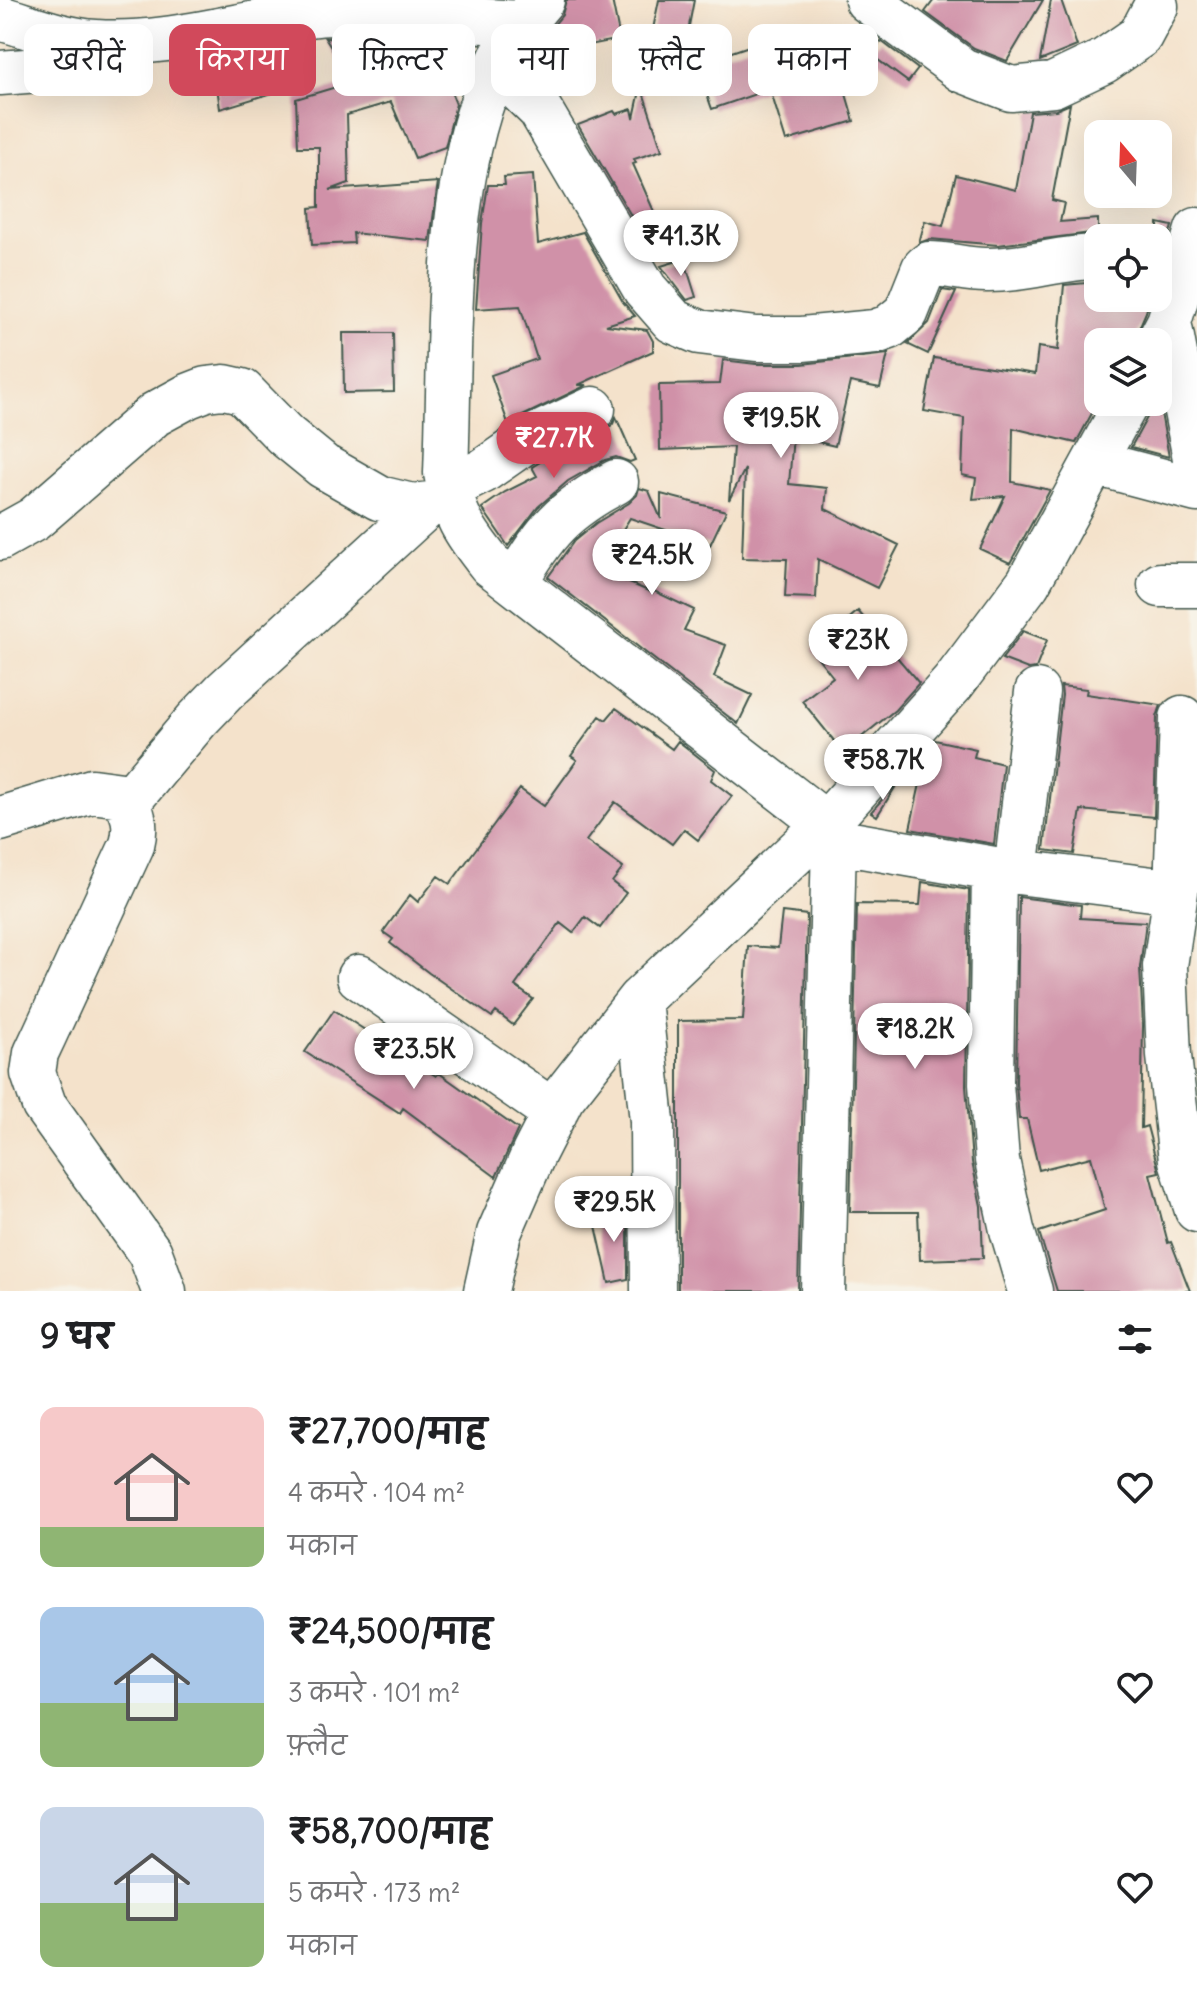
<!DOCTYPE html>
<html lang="hi">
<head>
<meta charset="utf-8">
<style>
	body { margin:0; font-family:Delius,"Playpen Sans Deva",sans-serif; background:#f2f2f2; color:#202124; height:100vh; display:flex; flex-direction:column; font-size:30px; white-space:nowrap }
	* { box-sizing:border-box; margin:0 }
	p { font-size:26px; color:#757577 }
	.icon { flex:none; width:44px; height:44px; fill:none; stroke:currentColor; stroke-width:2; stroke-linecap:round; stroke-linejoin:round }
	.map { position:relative; height:1291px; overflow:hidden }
	.details { display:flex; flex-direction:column; background:#fff; flex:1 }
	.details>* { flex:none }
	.top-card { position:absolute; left:24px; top:24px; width:1150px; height:72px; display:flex; gap:16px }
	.needle { width:52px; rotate:341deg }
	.tools { position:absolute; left:1084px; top:120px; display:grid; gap:16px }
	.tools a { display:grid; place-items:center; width:88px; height:88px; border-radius:16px; background:#fff; box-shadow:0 8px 32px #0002; font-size:40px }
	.price { position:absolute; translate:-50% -68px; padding:0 18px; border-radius:28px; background:#fff; color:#222; font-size:26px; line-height:52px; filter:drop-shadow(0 2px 4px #0008) }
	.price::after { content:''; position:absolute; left:50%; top:48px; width:24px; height:18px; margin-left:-12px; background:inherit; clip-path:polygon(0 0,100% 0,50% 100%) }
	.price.current { background:#d1495b; color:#fff }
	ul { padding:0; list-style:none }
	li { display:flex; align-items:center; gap:24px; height:200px; padding:0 40px }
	li span { display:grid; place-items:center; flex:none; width:224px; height:160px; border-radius:16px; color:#555 }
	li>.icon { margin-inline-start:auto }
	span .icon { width:96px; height:96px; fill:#fffc; stroke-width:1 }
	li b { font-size:34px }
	h2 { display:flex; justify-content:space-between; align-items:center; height:96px; padding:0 40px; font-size:34px }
	.pill { padding:0 28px; border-radius:16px; background:#fff; box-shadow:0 8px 32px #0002; font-size:28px; line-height:72px }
	.pill.current { background:#d1495b; color:#fff }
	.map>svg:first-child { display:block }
	.building { fill:#d091a8 }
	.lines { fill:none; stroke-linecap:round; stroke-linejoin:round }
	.minor-casing { stroke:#3f564b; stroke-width:47 }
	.minor { stroke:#fff; stroke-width:44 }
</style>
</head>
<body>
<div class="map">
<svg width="1197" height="1291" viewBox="0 0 1197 1291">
	<rect width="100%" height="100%" fill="#f7f3e8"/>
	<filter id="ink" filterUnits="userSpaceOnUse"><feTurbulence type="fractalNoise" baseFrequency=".0125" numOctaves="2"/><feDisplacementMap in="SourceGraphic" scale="16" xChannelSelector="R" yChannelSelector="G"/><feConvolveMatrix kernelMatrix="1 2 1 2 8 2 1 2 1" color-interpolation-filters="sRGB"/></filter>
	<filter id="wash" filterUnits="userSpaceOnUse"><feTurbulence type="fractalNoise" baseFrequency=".006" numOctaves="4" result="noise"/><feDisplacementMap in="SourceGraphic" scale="32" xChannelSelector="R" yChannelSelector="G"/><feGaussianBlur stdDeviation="1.8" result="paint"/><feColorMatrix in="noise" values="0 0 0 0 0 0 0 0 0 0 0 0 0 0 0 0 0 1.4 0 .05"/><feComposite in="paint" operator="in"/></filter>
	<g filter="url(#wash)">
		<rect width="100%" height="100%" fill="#f4e2cb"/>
		<g id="blocks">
			<path class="building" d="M 566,0 L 612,0 L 620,39 L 553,52 L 549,31 L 562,15 Z
				M 659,0 L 694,0 L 687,36 L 653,29 Z
				M 934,0 L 1043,0 L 1007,61 L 974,48 L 925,12 Z
				M 1051,0 L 1061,0 L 1077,46 L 1040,61 Z
				M 802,28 L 816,74 L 838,67 L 854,121 L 786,141 L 770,89 L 712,109 L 696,64 Z
				M 325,38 L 379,41 L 393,62 L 431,43 L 446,70 L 443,72 L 456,104 L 445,147 L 415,158 L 391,102 L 347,115 L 349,183 L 330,190 L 438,182 L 430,241 L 353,233 L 354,243 L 312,245 L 310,208 L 319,207 L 319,147 L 298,147 L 296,99 L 353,82 Z
				M 881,41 L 918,69 L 908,82 L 870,54 Z
				M 278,45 L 279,91 L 220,109 L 213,57 Z
				M 641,86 L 662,150 L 634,159 L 636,163 L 633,164 L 656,216 L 636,224 L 578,125 L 614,111 L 616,114 L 632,109 L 634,118 Z
				M 1070,104 L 1052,200 L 1064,203 L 1060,222 L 1098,219 L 1098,232 L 998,245 L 930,239 L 919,243 L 925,221 L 943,226 L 956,175 L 1016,190 L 1030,112 L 1056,110 Z
				M 533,175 L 538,244 L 583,232 L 623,302 L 635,316 L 606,325 L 647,330 L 653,341 L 653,351 L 578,385 L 587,385 L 508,423 L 491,375 L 537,359 L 520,306 L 476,309 L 482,223 L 488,185 L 505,185 L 504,177 Z
				M 1158,223 L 1172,226 L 1158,272 Z
				M 684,259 L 696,297 L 687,300 L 661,266 Z
				M 1098,282 L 1098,298 L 1150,298 L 1146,312 L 1133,342 L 1098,342 L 1098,402 L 1076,443 L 1013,428 L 1012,482 L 1050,490 L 1010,563 L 980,549 L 1005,496 L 973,499 L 976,478 L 962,475 L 964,418 L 924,411 L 934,358 L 1035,374 L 1038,347 L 1058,350 L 1064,285 Z
				M 942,290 L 956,292 L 928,354 L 907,344 L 929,323 Z
				M 343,333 L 393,333 L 394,392 L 344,393 Z
				M 888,354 L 880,388 L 850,382 L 835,446 L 793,436 L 789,484 L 827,488 L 825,509 L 899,545 L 877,588 L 818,559 L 816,598 L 785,597 L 787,559 L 742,558 L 745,469 L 729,500 L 733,447 L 660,450 L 659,385 L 720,384 L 723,360 L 756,364 L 802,364 Z
				M 1152,402 L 1159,402 L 1169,457 L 1131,447 L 1149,414 Z
				M 616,417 L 635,460 L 630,462 L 616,457 L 605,460 L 568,481 L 538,507 L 508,546 L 482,508 L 505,492 L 537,476 L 532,467 L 542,461 L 604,432 L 613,424 Z
				M 639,488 L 649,491 L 661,519 L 661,494 L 726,511 L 710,545 L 630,518 L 598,570 L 653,593 L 654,591 L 694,610 L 684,630 L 726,645 L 714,677 L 752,695 L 738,724 L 548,577 L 574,541 L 596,523 L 629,503 L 637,495 Z
				M 858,611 L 919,683 L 895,710 L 843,752 L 802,701 L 833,677 L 812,650 Z
				M 1023,631 L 1047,640 L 1036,668 L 1028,669 L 1002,659 Z
				M 1061,686 L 1087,689 L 1086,694 L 1161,705 L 1157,717 L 1154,817 L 1081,810 L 1074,854 L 1044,850 L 1062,695 Z
				M 616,708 L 672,749 L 678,741 L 715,770 L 711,780 L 732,796 L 698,840 L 684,829 L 672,844 L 615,802 L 586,841 L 623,868 L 612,882 L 626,893 L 600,928 L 585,917 L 573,933 L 560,923 L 515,986 L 533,999 L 513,1025 L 496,1012 L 492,1017 L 429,973 L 390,943 L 393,939 L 383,932 L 410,895 L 418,902 L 438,876 L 450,884 L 520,789 L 544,806 L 577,760 L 571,756 L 600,716 L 606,720 Z
				M 935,740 L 976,749 L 974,757 L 1003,764 L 994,844 L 910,829 L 928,748 Z
				M 901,778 L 877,816 L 871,812 Z
				M 922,882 L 969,890 L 966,1086 L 972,1162 L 981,1206 L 983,1258 L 920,1260 L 918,1212 L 850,1212 L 857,904 L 920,905 Z
				M 1019,897 L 1081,905 L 1080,918 L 1146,922 L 1140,967 L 1143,1026 L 1141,1128 L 1147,1126 L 1159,1172 L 1150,1174 L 1168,1243 L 1171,1242 L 1190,1291 L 1057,1291 L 1039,1232 L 1105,1210 L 1091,1157 L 1039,1170 L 1027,1119 L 1019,1119 L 1016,1083 Z
				M 782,912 L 807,915 L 798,1291 L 678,1291 L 678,1021 L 743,1020 L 748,946 L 778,948 Z
				M 334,1010 L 436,1076 L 439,1073 L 518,1129 L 496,1177 L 403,1108 L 400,1113 L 305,1052 Z
				M 628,1209 L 628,1279 L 609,1283 L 594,1217 Z"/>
		</g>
	</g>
	<g filter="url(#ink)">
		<use href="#blocks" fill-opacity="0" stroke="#3f564b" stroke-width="2"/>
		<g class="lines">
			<g class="minor-casing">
				<path id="minor" d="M 542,0 C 522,23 504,49 492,76 C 443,193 451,348 446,473 C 454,516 463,530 490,564 L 826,824 L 834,841 L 823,1291
					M 867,0 L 962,70 L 1011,89 L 1053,85 L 1104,61 L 1140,36 L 1156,6
					M 0,18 C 31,27 64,40 96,42 C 175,47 251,18 329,13 L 522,23
					M 0,73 L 129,63
					M 492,75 L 514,85 L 540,110 L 645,289 L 673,321 L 699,332 L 756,339 L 802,339 L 875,332 L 889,327 L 906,313 L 924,268 L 929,264 C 948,264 966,270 985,270 C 1023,271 1060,257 1098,257
					M 1169,322 L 1197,469
					M 1158,343 L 1169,322 L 1197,230
					M 1095,463 L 1197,490
					M 449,488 L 483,471 L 529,439 L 593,409
					M 0,538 L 34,519 L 155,414 L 188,396 L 206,389 L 224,387 L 242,391 L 285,435 L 323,466 L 379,498 L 412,506 L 450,502
					M 515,583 C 544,532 563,510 616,482
					M 1160,585 L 1197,585
					M 1182,718 L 1176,892 L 1165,966 L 1169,1056 L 1181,1160 L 1197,1210
					M 127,803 L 197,720 L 225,691 L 427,506
					M 0,819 L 92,791 L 122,795 C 134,812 137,825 132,845 L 44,1036 L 36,1053 L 33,1073 L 44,1105 L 150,1253 L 164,1291
					M 834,841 L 994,869 L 1176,892
					M 994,869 L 991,1084 L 997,1160 L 1012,1230 L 1030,1291
					M 1016,872 L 1037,692
					M 359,977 L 555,1113
					M 639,1000 L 652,1121 L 653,1291
					M 486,1291 L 499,1233 L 534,1153 L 562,1098 L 639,1000 L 826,824 L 953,683 L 1028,583 L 1127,402"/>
			</g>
			<use href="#minor" class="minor"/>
		</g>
	</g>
</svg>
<div class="tools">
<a><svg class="needle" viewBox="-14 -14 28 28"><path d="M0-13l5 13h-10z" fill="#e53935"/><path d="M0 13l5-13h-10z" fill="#757577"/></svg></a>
<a><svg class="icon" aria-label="locate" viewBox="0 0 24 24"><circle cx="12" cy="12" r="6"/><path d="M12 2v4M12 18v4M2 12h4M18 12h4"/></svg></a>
<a><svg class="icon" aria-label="layers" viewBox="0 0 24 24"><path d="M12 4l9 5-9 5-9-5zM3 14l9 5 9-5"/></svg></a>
</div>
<b class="price" style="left:681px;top:278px">₹41.3K</b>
<b class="price" style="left:781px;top:460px">₹19.5K</b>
<b class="price current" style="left:554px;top:480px">₹27.7K</b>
<b class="price" style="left:652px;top:597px">₹24.5K</b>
<b class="price" style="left:858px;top:682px">₹23K</b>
<b class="price" style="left:883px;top:802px">₹58.7K</b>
<b class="price" style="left:915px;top:1071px">₹18.2K</b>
<b class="price" style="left:414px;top:1091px">₹23.5K</b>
<b class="price" style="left:614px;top:1244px">₹29.5K</b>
<div class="top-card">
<a class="pill">खरीदें</a>
<a class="pill current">किराया</a>
<a class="pill">फ़िल्टर</a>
<a class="pill">नया</a>
<a class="pill">फ़्लैट</a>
<a class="pill">मकान</a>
</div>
</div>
<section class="details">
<h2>9 घर<svg class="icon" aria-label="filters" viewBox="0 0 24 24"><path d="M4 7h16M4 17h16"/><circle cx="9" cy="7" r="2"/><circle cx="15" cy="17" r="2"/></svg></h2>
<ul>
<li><span style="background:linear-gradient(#f6c9c9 75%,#8fb573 0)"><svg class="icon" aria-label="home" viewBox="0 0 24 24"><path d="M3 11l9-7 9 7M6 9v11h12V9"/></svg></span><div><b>₹27,700/माह</b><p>4 कमरे · 104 m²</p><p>मकान</p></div><svg class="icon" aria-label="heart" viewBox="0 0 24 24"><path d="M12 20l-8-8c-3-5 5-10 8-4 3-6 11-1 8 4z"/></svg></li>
<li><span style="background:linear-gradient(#a9c7e8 60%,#8fb573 0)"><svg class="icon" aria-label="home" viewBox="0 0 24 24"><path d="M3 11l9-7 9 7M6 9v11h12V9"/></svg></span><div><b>₹24,500/माह</b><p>3 कमरे · 101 m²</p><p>फ़्लैट</p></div><svg class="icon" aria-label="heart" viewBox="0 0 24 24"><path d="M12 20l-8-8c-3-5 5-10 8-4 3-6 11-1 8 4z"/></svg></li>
<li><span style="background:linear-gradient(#c9d6e8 60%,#8fb573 0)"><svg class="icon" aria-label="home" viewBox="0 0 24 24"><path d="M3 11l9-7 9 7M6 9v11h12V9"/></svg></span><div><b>₹58,700/माह</b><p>5 कमरे · 173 m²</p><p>मकान</p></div><svg class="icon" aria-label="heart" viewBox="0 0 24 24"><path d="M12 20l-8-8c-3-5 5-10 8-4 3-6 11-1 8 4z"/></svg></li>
</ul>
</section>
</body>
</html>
